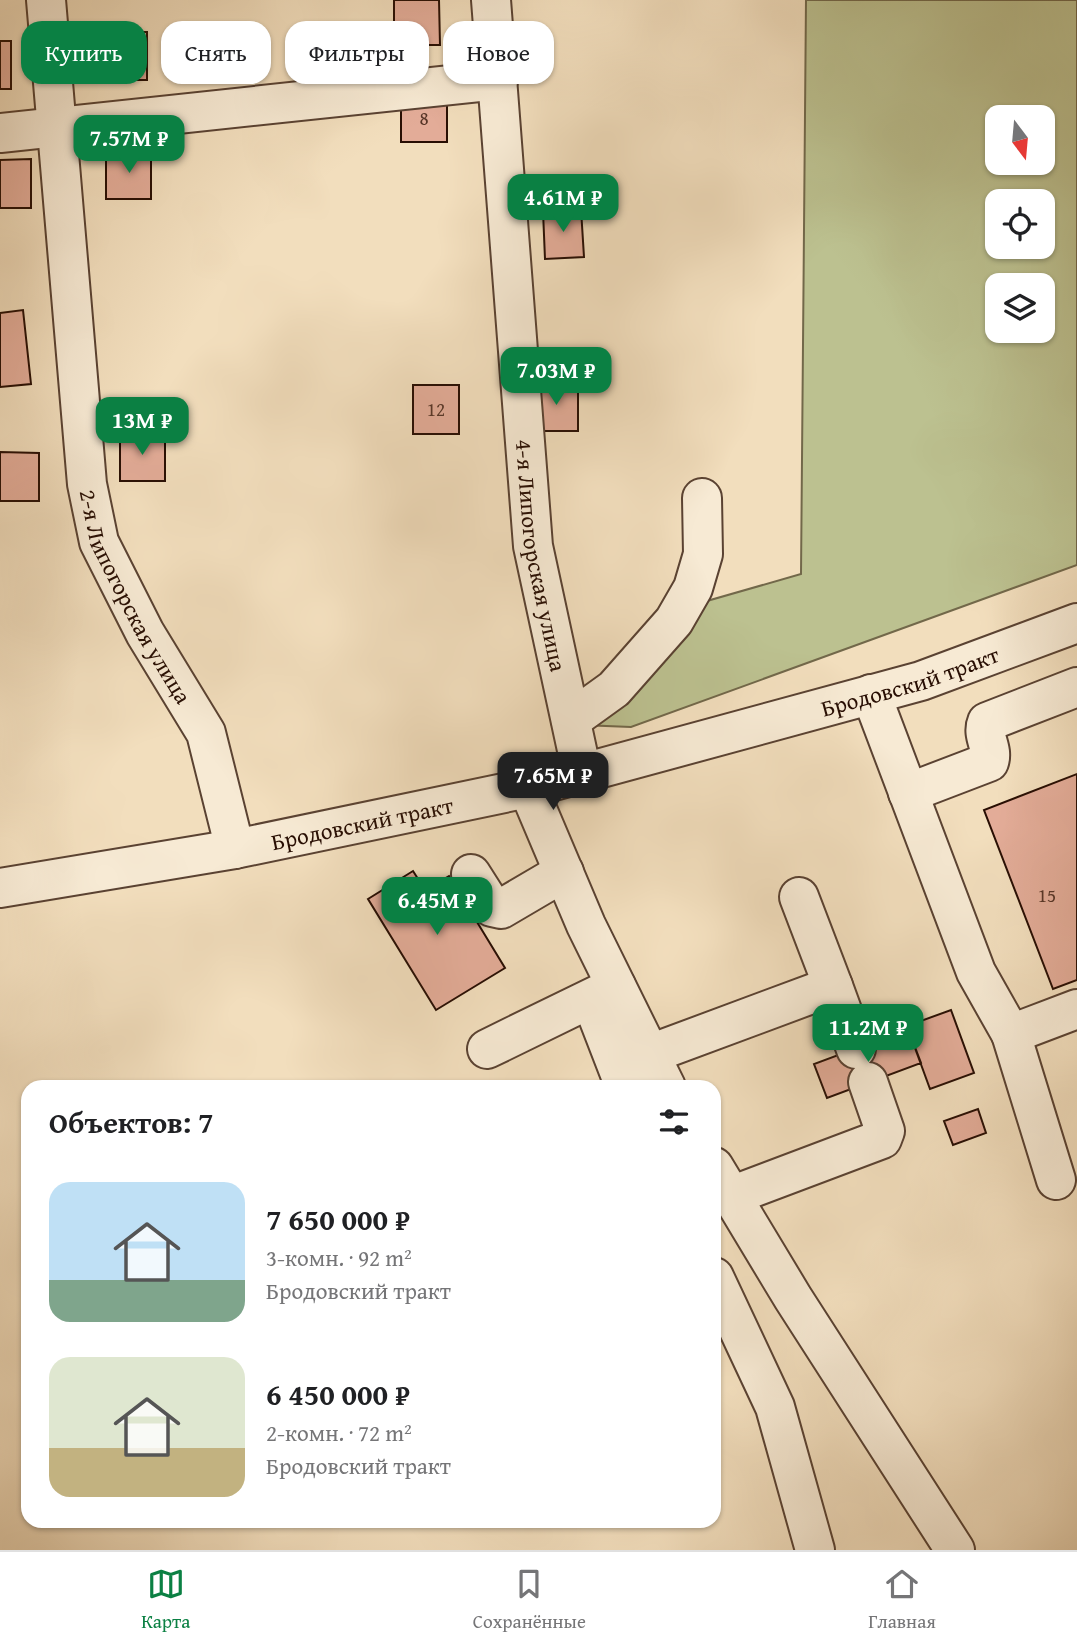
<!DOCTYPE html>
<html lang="ru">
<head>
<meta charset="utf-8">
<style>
	body { margin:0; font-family:"Gentium Book Plus",serif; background:#f2f2f2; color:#202124; height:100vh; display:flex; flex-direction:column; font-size:26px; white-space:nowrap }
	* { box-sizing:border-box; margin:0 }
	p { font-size:23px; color:#757577 }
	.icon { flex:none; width:38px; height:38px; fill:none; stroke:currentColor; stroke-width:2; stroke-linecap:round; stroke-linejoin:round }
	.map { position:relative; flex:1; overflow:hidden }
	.side { position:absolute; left:21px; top:1080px; width:700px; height:448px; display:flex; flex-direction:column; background:#fff; border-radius:21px; box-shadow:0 2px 5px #0004 }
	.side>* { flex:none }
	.hud { position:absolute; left:21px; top:21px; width:700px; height:63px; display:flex; gap:14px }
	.needle { width:46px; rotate:164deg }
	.controls { position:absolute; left:985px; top:105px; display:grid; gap:14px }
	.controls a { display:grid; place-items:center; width:70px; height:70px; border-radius:14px; background:#fff; box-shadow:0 2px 5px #0004; font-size:35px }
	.price { position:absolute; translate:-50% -60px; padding:0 16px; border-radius:14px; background:#0b8043; color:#fff; font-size:23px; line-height:46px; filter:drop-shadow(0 2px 4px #0008) }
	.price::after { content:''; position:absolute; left:50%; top:42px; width:21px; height:16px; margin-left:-10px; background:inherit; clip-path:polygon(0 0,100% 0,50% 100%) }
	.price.selected { background:#222; color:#fff }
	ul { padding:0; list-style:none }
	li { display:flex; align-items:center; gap:21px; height:175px; padding:0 28px }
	li span { display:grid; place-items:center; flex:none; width:196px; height:140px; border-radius:21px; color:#555 }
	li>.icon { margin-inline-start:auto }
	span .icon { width:84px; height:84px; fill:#fffc; stroke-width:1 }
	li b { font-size:30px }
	h2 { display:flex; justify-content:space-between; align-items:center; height:84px; padding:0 28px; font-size:30px }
	.tag { padding:0 24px; border-radius:21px; background:#fff; box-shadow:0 2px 5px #0004; font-size:24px; line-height:63px }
	.tag.selected { background:#0b8043; color:#fff }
	.menu { display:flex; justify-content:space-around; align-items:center; height:98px; border-top:2px solid #e0e0e0; background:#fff; font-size:19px; color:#757577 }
	.menu a { display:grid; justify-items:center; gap:4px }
	.menu .selected { color:#0b8043 }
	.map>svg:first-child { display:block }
	.green { fill:#bcc190; stroke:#72684a; stroke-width:2; fill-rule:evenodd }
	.building { fill:#e3ac98; stroke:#280e03; stroke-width:2 }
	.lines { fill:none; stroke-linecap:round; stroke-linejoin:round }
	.minor-casing { stroke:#5a4232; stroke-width:42 }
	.minor { stroke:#f7ead4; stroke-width:38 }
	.labels { text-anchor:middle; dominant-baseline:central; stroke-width:5; stroke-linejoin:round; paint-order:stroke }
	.number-label { font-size:19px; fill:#573628 }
	.street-label { font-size:23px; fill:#280e03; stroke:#f7ead4 }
</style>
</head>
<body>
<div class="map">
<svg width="1077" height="1550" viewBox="0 0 1077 1550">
	<rect width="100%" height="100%" fill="#f2debd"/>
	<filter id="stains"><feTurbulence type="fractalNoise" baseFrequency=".00286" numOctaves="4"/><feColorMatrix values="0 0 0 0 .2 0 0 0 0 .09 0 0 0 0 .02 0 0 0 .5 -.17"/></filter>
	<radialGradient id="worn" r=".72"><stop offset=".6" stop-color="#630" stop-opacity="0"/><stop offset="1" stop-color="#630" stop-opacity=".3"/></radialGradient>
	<path class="green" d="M 806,0 L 1077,0 L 1077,565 L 631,727 L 582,725 L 707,601 L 801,574 ZM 998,117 L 1043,117 L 1043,163 L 998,163 ZM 998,201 L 1043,201 L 1043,247 L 998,247 ZM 998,285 L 1043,285 L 1043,331 L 998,331 Z"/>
	<path class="building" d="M 394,0 L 439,0 L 440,45 L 394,45 Z
		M 102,32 L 147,32 L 147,80 L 102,80 Z
		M 0,41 L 11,41 L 11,89 L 0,89 Z
		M 447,93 L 447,142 L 401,142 L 401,94 Z
		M 151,150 L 151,199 L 106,199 L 106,151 Z
		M 31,159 L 31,208 L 0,208 L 0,160 Z
		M 581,209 L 584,257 L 545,259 L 543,211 Z
		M 23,310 L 31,384 L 0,387 L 0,313 Z
		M 533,382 L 578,382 L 578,431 L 533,431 Z
		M 413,385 L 459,385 L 459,434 L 413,434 Z
		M 120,433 L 165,433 L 165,481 L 120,481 Z
		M 0,452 L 39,453 L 39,501 L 0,501 Z
		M 1077,774 L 1077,980 L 1053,989 L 984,810 Z
		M 413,871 L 425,890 L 449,876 L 505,968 L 436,1010 L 368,899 Z
		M 951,1010 L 974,1073 L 930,1089 L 907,1026 Z
		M 908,1029 L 921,1063 L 827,1098 L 814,1064 Z
		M 978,1109 L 986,1133 L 953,1145 L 944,1121 Z"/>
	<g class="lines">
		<g class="minor-casing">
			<g id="minor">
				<path id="s1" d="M 46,0 L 87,484 L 99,542 L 145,633 L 206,733 L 235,849"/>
				<path id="s2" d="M 491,0 L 533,546 L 582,773"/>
				<path d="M 0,133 L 498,80"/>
				<path d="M 871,694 L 976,972 L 1011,1034 L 1077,1009"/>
				<path d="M 571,720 L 614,689 L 674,621 L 693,588 L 703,554 L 702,498"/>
				<path d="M 528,788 L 586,925 L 666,1087"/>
				<path d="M 908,793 L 989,762 C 994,748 981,736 987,722 L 1077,687"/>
				<path d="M 471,874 L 492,907 L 501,909 L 564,872"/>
				<path id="s3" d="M 0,888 L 235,849 L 528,788 L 921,681 L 1077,623"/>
				<path d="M 799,897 L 833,986"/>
				<path d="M 591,999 L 625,1087"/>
				<path d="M 1011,1034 L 1056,1180"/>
				<path d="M 487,1049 L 616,986"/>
				<path d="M 650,1054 L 833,986 L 856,1049"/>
				<path d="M 714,1167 L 793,1298 L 955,1550"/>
				<path d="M 731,1196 L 882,1139 L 885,1131 L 868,1082"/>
				<path d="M 714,1277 L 775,1407 L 815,1550"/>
			</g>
		</g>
		<use href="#minor" class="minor"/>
	</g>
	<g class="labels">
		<g class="number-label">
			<text x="424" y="118">8</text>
			<text x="436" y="409">12</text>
			<text x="1047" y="895">15</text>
		</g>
		<g class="street-label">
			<text stroke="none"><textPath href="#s2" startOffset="558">4-я Липогорская улица</textPath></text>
			<text stroke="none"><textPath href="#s1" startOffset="609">2-я Липогорская улица</textPath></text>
			<text stroke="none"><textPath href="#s3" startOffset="934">Бродовский тракт</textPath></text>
			<text stroke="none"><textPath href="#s3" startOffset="368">Бродовский тракт</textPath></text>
		</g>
	</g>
	<rect width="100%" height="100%" filter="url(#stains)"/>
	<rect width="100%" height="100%" fill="url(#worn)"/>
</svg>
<div class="controls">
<a><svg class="needle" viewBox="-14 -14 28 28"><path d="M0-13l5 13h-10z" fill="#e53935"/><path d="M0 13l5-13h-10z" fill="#757577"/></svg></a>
<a><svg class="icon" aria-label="locate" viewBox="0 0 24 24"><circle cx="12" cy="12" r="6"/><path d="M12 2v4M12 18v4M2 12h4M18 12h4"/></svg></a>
<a><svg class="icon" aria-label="layers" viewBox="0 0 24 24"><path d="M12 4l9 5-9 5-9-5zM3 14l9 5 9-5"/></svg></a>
</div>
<b class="price" style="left:129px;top:175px">7.57M ₽</b>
<b class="price" style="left:563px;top:234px">4.61M ₽</b>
<b class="price" style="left:556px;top:407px">7.03M ₽</b>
<b class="price" style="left:142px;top:457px">13M ₽</b>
<b class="price selected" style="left:553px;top:812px">7.65M ₽</b>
<b class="price" style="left:437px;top:937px">6.45M ₽</b>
<b class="price" style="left:868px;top:1064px">11.2M ₽</b>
<div class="hud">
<a class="tag selected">Купить</a>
<a class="tag">Снять</a>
<a class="tag">Фильтры</a>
<a class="tag">Новое</a>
</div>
<section class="side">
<h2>Объектов: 7<svg class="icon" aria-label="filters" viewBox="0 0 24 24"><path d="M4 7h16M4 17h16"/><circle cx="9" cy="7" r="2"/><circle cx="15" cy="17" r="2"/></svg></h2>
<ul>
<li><span style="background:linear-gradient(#bfe0f5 70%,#7fa58c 0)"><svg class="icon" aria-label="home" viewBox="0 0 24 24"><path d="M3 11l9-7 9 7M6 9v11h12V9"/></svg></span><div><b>7 650 000 ₽</b><p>3-комн. · 92 m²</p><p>Бродовский тракт</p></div></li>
<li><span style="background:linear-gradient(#dfe7d0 65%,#c2b280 0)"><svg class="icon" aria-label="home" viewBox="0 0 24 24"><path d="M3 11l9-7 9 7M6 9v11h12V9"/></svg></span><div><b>6 450 000 ₽</b><p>2-комн. · 72 m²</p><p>Бродовский тракт</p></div></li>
</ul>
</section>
</div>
<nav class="menu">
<a class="selected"><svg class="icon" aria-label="map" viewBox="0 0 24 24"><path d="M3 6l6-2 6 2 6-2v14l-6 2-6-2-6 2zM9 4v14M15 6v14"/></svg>Карта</a>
<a><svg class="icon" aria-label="saved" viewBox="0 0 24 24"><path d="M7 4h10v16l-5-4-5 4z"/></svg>Сохранённые</a>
<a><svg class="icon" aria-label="home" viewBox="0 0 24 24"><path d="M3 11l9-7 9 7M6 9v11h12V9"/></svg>Главная</a>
</nav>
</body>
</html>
